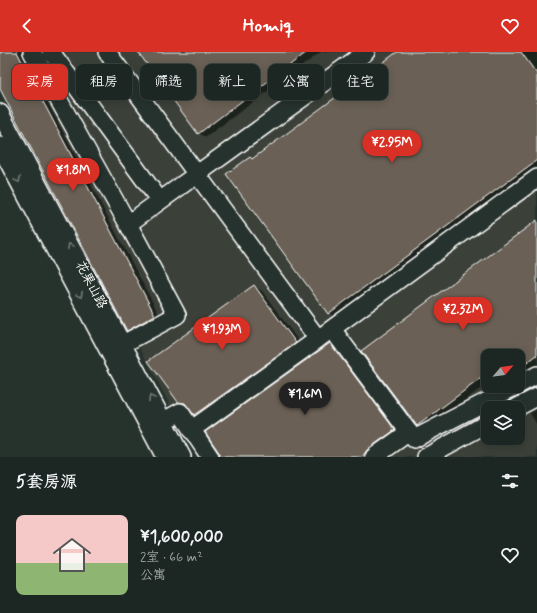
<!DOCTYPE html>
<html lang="zh">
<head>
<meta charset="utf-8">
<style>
	body { margin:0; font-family:Mynerve,"LXGW WenKai TC",sans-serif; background:#29322f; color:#f1f3f6; height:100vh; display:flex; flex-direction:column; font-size:15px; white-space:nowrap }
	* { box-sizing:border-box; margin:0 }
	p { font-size:13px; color:#a0a5a5 }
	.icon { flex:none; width:22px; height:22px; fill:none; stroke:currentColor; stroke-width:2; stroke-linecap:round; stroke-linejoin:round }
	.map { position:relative; height:405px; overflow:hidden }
	.drawer { display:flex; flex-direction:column; background:#1c2622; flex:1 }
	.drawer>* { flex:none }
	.banner { position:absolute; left:12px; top:12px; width:513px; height:36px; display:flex; gap:8px }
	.needle { width:26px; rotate:62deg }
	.fabs { position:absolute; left:481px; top:297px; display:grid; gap:8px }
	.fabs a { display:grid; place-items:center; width:44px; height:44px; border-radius:8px; background:#1c2622; box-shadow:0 2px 10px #0003,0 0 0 1px #3a4340; font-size:20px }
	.price { position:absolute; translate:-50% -34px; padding:0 9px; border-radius:14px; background:#d93025; color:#fff; font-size:13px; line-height:26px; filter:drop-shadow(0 1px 2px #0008) }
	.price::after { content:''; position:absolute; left:50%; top:24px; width:12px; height:9px; margin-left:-6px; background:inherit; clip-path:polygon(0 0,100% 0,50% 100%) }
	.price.on { background:#222; color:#fff }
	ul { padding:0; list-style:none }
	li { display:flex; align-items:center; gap:12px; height:100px; padding:0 16px }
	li+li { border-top:1px solid #3a4340 }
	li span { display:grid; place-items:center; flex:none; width:112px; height:80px; border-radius:8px; color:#555 }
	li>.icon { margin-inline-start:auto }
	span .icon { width:48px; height:48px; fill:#fffc; stroke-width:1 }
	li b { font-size:17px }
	h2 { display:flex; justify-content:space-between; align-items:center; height:48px; padding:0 16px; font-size:17px }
	.pill { padding:0 14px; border-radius:8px; background:#1c2622; box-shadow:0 2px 10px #0003,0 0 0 1px #3a4340; font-size:14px; line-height:36px }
	.pill.on { background:#d93025; color:#fff }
	header { display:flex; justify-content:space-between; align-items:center; height:52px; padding:0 16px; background:#d93025; color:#fff; font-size:18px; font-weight:700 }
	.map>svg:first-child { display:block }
	.built { fill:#3a4039; fill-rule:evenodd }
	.shadow { fill:#0007 }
	.building { fill:#6a6054; stroke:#fff }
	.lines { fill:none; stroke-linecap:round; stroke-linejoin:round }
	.minor-casing { stroke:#fff; stroke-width:20 }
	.minor { stroke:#26332d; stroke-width:17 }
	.oneway { stroke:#727a76 }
	.labels { text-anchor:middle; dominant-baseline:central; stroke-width:3.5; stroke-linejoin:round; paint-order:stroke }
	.street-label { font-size:13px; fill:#fff; stroke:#26332d }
</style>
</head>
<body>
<header><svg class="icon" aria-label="back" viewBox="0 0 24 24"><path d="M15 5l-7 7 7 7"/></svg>Homiq<svg class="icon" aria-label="heart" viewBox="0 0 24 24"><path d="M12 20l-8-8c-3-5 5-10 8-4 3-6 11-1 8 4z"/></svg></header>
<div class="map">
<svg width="537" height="405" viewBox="0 0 537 405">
	<rect width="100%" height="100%" fill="#26332d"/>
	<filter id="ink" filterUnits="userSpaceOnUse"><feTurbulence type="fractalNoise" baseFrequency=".025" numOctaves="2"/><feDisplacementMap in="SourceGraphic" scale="8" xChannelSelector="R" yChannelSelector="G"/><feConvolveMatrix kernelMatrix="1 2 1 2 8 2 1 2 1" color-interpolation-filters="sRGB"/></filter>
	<g filter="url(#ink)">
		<path class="built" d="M 0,0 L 537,0 L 537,405 L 197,405 L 0,28 ZM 488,304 L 518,304 L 518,334 L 488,334 ZM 488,356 L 518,356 L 518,386 L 488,386 Z"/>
		<path class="shadow" d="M 0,0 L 21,0 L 162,268 L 135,282 L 128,278 L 0,35 Z
			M 139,0 L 321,0 L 206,85 L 198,81 Z
			M 399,0 L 537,0 L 537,117 L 336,266 L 329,261 L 250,106 L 253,108 Z
			M 537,169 L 537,313 L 518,328 L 518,304 L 488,304 L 488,331 L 425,378 L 418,373 Z
			M 254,234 L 262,239 L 303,295 L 203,367 L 195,363 L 189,355 L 179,350 Z
			M 330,292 L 338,296 L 402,383 L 374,405 L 220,405 Z
			M 537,357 L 537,373 L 530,361 Z"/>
		<path class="building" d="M 0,0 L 17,0 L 155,263 L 127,279 L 0,37 Z
			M 138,0 L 307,0 L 198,82 Z
			M 397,0 L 521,0 L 537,22 L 537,108 L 328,262 L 226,122 L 250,105 L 252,107 Z
			M 537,168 L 537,303 L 518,318 L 518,304 L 488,304 L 488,321 L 417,374 L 361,299 Z
			M 254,233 L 296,291 L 194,363 L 185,351 L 178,350 L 148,309 Z
			M 330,291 L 395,378 L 368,397 L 362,405 L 220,405 L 218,399 L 205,380 Z"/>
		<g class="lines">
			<g class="minor-casing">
				<path id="minor" d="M 32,0 L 128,172
					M 51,0 L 160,149
					M 107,0 L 318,287 L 537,126
					M 0,61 L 182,405
					M 0,94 L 165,405
					M 332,277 L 414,387 L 516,334
					M 110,299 L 177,263 L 128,172 L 366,0
					M 518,333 L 537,323
					M 516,356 L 537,345
					M 153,375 L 180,360 L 210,405
					M 191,378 L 318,287
					M 374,405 L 409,380
					M 426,405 L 488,371"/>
			</g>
			<use href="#minor" class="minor"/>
		</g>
		<defs><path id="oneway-chevron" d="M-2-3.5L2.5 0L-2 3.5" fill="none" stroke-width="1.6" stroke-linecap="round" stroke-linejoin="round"/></defs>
		<g class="oneway">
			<use href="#oneway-chevron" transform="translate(18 128) rotate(62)"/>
			<use href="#oneway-chevron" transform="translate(70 194) rotate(-118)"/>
			<use href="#oneway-chevron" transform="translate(80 243) rotate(62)"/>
			<use href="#oneway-chevron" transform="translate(151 346) rotate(-118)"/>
		</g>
	</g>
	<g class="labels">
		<g class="street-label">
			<text transform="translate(91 233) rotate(62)">花果山路</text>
		</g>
	</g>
</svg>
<div class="fabs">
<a><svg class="needle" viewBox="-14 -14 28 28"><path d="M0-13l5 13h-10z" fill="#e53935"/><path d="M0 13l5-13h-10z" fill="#a0a5a5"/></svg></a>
<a><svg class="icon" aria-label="layers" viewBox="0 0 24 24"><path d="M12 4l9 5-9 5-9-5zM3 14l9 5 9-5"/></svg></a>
</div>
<b class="price" style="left:392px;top:112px">¥2.95M</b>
<b class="price" style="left:73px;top:140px">¥1.8M</b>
<b class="price" style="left:463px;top:279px">¥2.32M</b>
<b class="price" style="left:222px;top:299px">¥1.93M</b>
<b class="price on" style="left:305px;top:364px">¥1.6M</b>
<div class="banner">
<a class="pill on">买房</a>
<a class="pill">租房</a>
<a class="pill">筛选</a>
<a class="pill">新上</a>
<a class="pill">公寓</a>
<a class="pill">住宅</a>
</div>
</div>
<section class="drawer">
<h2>5套房源<svg class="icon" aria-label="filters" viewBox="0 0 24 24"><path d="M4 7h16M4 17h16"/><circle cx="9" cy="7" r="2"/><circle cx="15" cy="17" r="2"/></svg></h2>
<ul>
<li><span style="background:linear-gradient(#f6c9c9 60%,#8fb573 0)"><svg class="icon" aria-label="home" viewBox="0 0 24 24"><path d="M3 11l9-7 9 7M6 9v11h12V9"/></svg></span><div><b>¥1,600,000</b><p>2室 · 66 m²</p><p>公寓</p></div><svg class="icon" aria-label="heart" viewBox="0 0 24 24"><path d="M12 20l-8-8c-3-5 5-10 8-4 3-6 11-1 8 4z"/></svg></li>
</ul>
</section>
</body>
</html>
